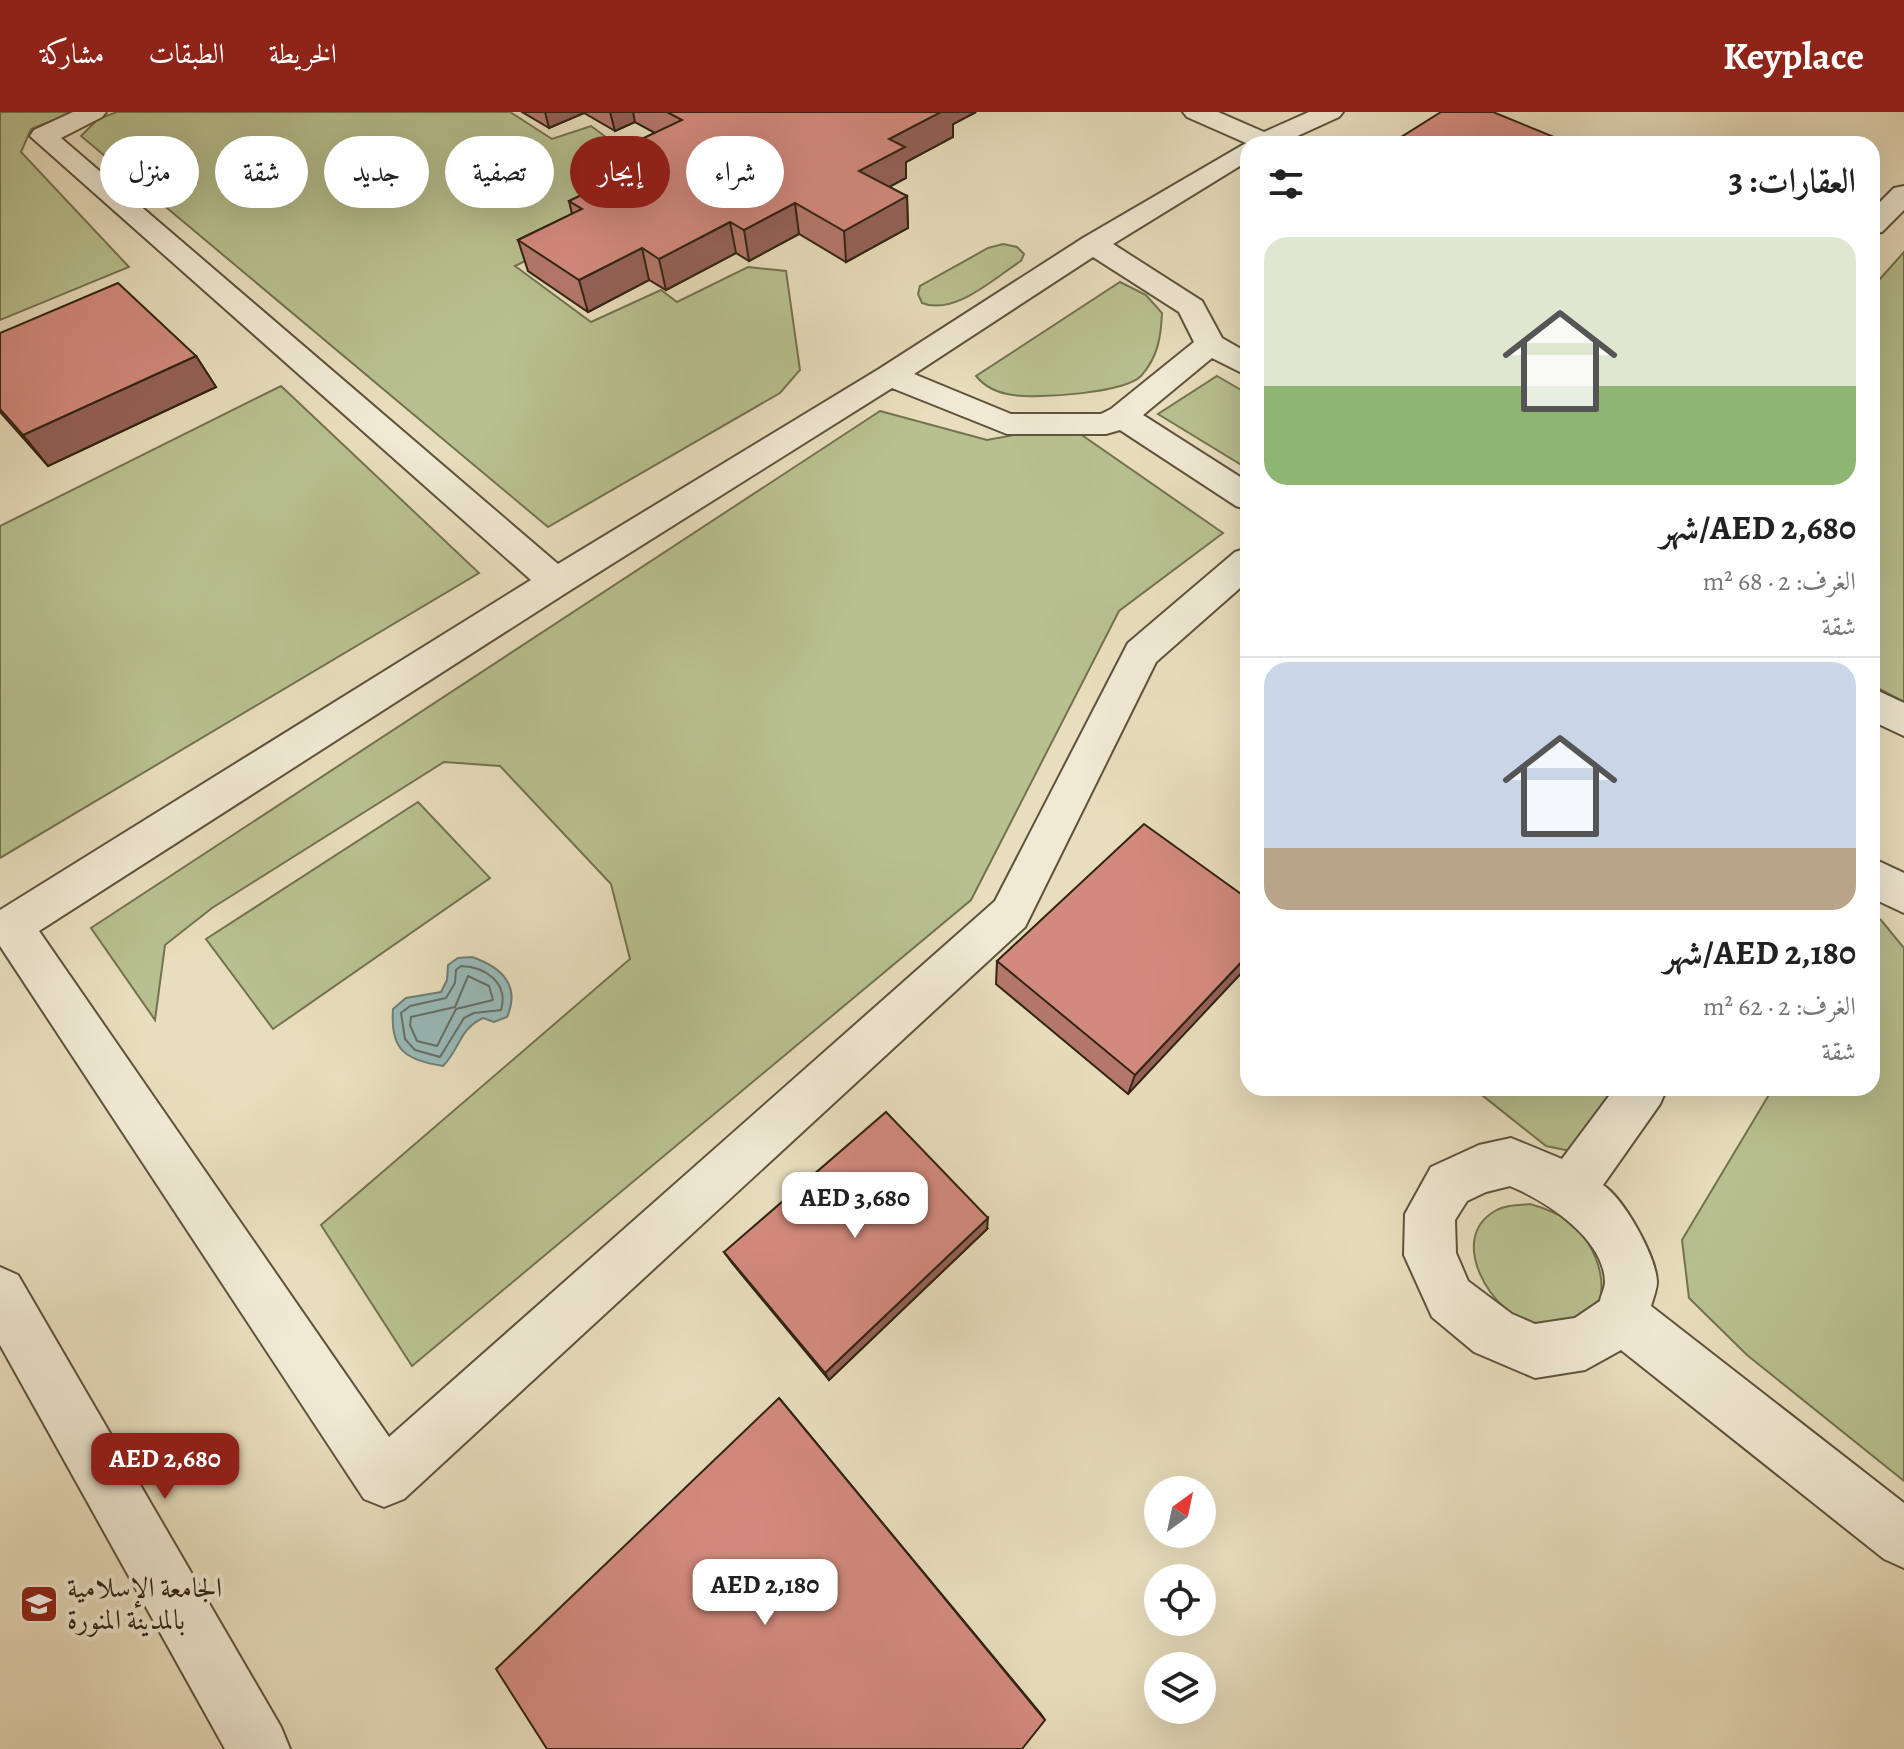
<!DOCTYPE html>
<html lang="ar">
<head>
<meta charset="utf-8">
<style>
	body { margin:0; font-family:Alegreya,Amiri,serif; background:#f6f6f6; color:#222; direction:rtl; height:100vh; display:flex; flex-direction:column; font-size:30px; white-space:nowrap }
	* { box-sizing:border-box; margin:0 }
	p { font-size:26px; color:#767676 }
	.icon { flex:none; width:44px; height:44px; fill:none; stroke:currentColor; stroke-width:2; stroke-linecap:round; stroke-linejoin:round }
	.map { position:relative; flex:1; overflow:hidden; direction:ltr }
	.sheet { position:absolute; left:1240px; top:24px; width:640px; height:960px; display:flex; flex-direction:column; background:#fff; border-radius:24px; box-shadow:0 8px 32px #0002; direction:rtl }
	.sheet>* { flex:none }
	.top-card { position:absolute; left:24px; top:24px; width:760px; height:72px; direction:rtl; display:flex; gap:16px }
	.needle { width:52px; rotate:33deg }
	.buttons { position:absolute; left:1144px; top:1364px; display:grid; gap:16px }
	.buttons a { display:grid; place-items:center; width:72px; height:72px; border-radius:50%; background:#fff; box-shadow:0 8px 32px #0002; font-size:40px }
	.price { position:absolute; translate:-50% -68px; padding:0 18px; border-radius:16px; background:#fff; color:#222; font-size:26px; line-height:52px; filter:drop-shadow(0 2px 4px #0008) }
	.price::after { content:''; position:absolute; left:50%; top:48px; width:24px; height:18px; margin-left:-12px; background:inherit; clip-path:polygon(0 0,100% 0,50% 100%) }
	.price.on { background:#8f2418; color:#fff }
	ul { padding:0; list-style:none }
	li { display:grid; align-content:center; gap:16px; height:424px; padding:0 24px }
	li+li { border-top:2px solid #e0e0e0 }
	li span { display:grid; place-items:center; height:248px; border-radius:24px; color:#555 }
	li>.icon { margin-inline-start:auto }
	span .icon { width:144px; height:144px; fill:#fffc; stroke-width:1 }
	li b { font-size:34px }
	h2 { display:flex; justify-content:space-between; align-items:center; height:96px; padding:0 24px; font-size:34px }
	.chip { padding:0 28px; border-radius:36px; background:#fff; box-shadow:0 8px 32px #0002; font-size:28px; line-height:72px }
	.chip.on { background:#8f2418; color:#fff }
	header { display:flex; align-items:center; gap:48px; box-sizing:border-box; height:112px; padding:0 40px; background:#8f2418; color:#fff }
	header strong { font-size:38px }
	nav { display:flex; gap:44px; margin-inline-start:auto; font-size:28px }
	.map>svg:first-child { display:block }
	.green { fill:#b8c08f; stroke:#747250; stroke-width:2 }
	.water { fill:#99bab9; stroke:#6f7e76; stroke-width:2 }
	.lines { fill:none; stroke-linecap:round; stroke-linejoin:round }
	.shore { stroke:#656f66; stroke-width:2 }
	.minor-casing { stroke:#5f523c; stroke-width:4 }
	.minor { fill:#f0e9d3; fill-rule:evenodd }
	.wall { fill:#b5776c; stroke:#312412; stroke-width:2 }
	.shaded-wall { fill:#946158; stroke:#312412; stroke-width:2 }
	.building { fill:#d38a7e; stroke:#312412; stroke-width:2 }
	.labels { text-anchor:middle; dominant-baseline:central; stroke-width:8; stroke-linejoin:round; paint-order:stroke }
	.near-poi-label { font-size:28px; fill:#312412; stroke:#f0e9d3; text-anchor:start }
</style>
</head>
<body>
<header>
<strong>Keyplace</strong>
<nav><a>الخريطة</a><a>الطبقات</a><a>مشاركة</a></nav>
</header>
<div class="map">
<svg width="1904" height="1637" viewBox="0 0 1904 1637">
	<rect width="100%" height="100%" fill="#e8ddbc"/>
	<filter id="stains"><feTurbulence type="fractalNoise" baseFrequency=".0025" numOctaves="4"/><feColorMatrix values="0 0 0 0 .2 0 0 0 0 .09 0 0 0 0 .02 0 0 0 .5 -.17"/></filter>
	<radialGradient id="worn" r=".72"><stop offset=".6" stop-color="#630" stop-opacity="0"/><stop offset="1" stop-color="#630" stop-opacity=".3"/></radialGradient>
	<path class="green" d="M 0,0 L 74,0 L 31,17 L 21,40 L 129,155 L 0,208 Z
		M 117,0 L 510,0 L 552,27 L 591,14 L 618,34 L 637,25 L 665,39 L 566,129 L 515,154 L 591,210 L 661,178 L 677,190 L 748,155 L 786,159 L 800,258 L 780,281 L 548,415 L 81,24 L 98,7 Z
		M 1003,132 L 1017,135 L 1024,142 L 1021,149 C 994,166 955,204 922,191 L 918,182 L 920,174 L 988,136 Z
		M 1904,140 L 1904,590 L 1872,573 L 1872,176 Z
		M 1120,170 L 1146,183 L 1162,201 C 1161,225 1158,245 1141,264 C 1124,281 1038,287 1013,283 C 998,281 985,275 976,264 Z
		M 1217,264 L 1248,282 L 1248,357 L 1158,302 Z
		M 281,274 L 479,461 L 0,746 L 0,414 Z
		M 880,299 L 987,328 L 1040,318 L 1076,319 L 1223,421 L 1119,499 L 971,788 L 412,1254 L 321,1113 L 630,847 L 611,772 L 500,654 L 444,650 L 212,796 L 165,833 L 155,908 L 91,816 Z
		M 418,690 L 490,766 L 273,917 L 206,827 Z
		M 1872,802 L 1881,808 L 1904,836 L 1904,1369 L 1747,1243 L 1689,1186 L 1682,1128 L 1773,976 L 1872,976 Z
		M 1473,976 L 1652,976 L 1570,1039 L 1546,1034 Z
		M 1530,1092 C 1544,1096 1557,1101 1569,1109 C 1597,1130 1622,1194 1576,1212 C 1571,1214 1563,1212 1558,1213 C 1550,1213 1541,1214 1533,1213 C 1492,1202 1446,1127 1495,1099 C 1505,1093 1518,1093 1530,1092 Z"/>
	<path class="water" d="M 472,845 C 501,855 521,873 507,905 L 494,910 L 483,906 C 459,917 460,937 443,954 C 405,948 390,938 393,897 L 406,886 L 441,880 L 447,868 L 448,853 L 458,846 Z"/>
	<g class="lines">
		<path class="shore" d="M 461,854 C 486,855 509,871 501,898 L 474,901 L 464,906 L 440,945 L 415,938 L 405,927 L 401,901 L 410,894 L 446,886 L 455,871 L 456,858 Z
			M 468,864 L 489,874 L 493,888 L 456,897 L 437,934 L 417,929 L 410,913 L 411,905 L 455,895 Z"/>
		<g class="minor-casing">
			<path id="minor" d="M 73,0 L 106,0 L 102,5 L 61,26 L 558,452 L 879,257 L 1083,126 L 1246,31 L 1187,5 L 1183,0 L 1218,0 L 1264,20 L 1309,0 L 1343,0 L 1339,5 L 1280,32 L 1248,32 L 1248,49 L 1113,132 L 1202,189 L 1222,226 L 1248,241 L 1248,264 L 1212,246 L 1143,303 L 1248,370 L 1248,398 L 1236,394 L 1120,318 L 1106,322 L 1007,322 L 892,276 L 569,479 L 39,819 L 389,1325 L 995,789 L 1128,531 L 1235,440 L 1248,436 L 1248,469 L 1156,550 L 1025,815 L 404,1387 L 384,1395 L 364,1387 L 0,834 L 0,798 L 531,468 L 30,24 L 34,18 ZM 1093,145 L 1179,200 L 1194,230 L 1111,297 L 1101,302 L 1011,302 L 914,262 Z
				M 1904,74 L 1904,98 L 1882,120 L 1872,122 L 1872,98 L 1894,76 Z
				M 1872,576 L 1904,591 L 1904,624 L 1872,609 Z
				M 1872,746 L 1904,761 L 1904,801 L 1872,786 Z
				M 1615,976 L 1667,976 L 1660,992 L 1603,1073 C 1624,1087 1656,1144 1657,1170 C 1657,1177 1653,1187 1651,1194 L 1904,1391 L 1904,1456 L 1884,1447 L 1621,1238 L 1585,1258 L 1535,1266 L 1474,1240 L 1432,1205 L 1404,1143 L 1405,1102 L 1431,1055 L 1479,1033 L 1511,1026 L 1562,1047 ZM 1510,1074 C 1546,1089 1604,1126 1605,1170 C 1605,1176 1601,1183 1600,1189 L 1575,1206 L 1535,1212 L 1512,1202 L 1468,1169 L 1456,1141 L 1455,1108 L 1467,1089 L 1486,1080 Z
				M 0,1155 L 18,1163 L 281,1615 L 290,1637 L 225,1637 L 0,1233 Z"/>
		</g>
		<use href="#minor" class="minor"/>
	</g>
	<path class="wall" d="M 522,0 L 976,0 L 953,12 L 953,25 L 906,50 L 906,66 L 889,75 L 907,84 L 908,116 L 846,150 L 799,122 L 749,149 L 736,141 L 666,178 L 649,168 L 588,200 L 528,159 L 518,128 L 572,102 L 569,89 L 618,65 L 612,41 L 655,21 L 635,10 L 615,19 L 584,1 L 549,16 Z
		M 0,221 L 196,244 L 216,275 L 48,354 L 0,300 Z
		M 1248,787 L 1128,982 L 996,872 L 997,849 Z
		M 987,1117 L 829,1268 L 732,1151 L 724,1140 Z"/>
	<path class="shaded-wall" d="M 545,0 L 583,0 L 584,1 L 549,16 Z
		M 610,0 L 633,0 L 635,10 L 615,19 Z
		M 940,0 L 976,0 L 953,12 L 953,25 L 906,50 L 906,66 L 861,90 L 859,59 L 889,27 Z
		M 907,84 L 908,116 L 846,150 L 844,119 Z
		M 795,91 L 799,122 L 749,149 L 744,118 Z
		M 730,110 L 736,141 L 666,178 L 659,147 Z
		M 642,136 L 649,168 L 588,200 L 579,168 Z
		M 196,244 L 216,275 L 48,354 L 23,323 Z
		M 1248,843 L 1248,854 L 1128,982 L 1135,963 Z
		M 988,1106 L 987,1117 L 829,1268 L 825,1261 Z
		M 779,1286 L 1041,1602 L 1045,1608 Z"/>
	<path class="building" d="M 667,0 L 941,0 L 889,27 L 905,35 L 859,59 L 907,84 L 844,119 L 795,91 L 744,118 L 730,110 L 659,147 L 642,136 L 579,168 L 518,128 L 582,97 L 569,89 L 638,56 L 612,41 L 682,8 Z
		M 1441,0 L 1493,0 L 1571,32 L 1390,32 Z
		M 118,171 L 196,244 L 23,323 L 0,297 L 0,221 Z
		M 1144,712 L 1248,787 L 1248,843 L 1135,963 L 997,849 Z
		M 886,1000 L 988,1106 L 825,1261 L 724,1140 Z
		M 779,1286 L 1045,1608 L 1022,1637 L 547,1637 L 496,1557 Z"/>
	<defs>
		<g id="university-square" transform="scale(2)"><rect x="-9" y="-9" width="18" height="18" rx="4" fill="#8f2418" stroke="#f0e9d3"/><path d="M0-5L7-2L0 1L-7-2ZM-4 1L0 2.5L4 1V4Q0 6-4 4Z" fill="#fff"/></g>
	</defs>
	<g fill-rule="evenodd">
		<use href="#university-square" x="39" y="1492"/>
	</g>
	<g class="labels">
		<g class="near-poi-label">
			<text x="67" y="1476">الجامعة الإسلامية<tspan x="67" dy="32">بالمدينة المنورة</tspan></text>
		</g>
	</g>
	<rect width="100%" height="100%" filter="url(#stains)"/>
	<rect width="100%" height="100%" fill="url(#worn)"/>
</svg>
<div class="buttons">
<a><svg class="needle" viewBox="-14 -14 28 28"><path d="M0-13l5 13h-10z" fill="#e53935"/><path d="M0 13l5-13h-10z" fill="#767676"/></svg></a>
<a><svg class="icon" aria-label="locate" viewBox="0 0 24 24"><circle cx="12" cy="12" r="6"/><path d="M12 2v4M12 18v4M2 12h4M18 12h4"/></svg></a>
<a><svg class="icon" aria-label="layers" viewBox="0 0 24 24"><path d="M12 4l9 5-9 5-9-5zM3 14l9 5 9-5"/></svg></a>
</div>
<b class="price" style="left:855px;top:1128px">AED 3,680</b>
<b class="price on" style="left:165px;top:1389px">AED 2,680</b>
<b class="price" style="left:765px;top:1515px">AED 2,180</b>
<div class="top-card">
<a class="chip">شراء</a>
<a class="chip on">إيجار</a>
<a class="chip">تصفية</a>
<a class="chip">جديد</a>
<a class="chip">شقة</a>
<a class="chip">منزل</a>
</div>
<section class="sheet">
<h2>العقارات: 3<svg class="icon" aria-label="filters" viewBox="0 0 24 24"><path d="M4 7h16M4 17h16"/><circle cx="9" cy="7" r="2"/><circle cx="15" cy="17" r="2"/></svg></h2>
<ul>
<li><span style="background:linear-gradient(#dfe7d0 60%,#8fb573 0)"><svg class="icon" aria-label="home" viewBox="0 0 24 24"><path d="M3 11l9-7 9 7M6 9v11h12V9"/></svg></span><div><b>AED 2,680/شهر</b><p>الغرف: 2 · 68 m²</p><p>شقة</p></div></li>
<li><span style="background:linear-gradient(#c9d6e8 75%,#b9a48a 0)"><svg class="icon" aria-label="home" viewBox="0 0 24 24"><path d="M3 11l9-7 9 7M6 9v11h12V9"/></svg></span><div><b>AED 2,180/شهر</b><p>الغرف: 2 · 62 m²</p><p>شقة</p></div></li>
</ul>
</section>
</div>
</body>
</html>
